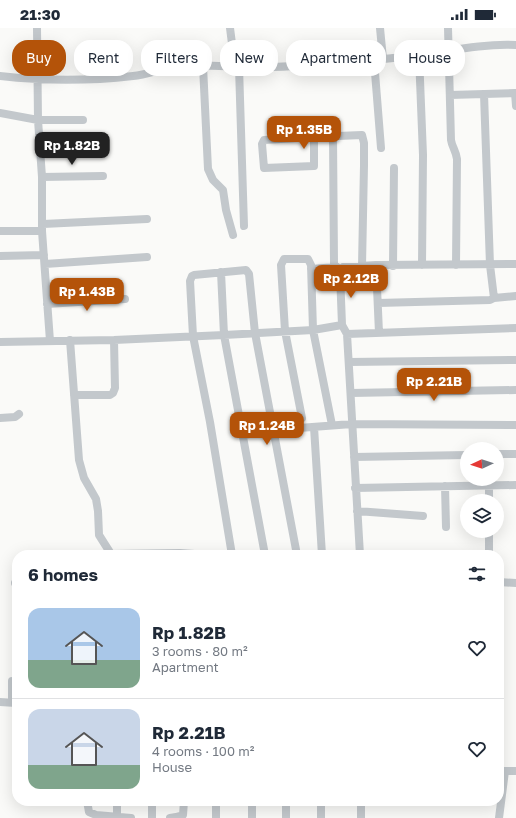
<!DOCTYPE html>
<html lang="en">
<head>
<meta charset="utf-8">
<style>
	body { margin:0; font-family:"Golos Text",sans-serif; background:#f6f6f7; color:#1f2937; height:100vh; display:flex; flex-direction:column; font-size:15px; white-space:nowrap }
	* { box-sizing:border-box; margin:0 }
	p { font-size:13px; color:#747a83 }
	.icon { flex:none; width:22px; height:22px; fill:none; stroke:currentColor; stroke-width:2; stroke-linecap:round; stroke-linejoin:round }
	.map { position:relative; flex:1; overflow:hidden }
	.drawer { position:absolute; left:12px; top:522px; width:492px; height:256px; display:flex; flex-direction:column; background:#fff; border-radius:16px; box-shadow:0 4px 16px #0002 }
	.drawer>* { flex:none }
	.top-card { position:absolute; left:12px; top:12px; width:492px; height:36px; display:flex; gap:8px }
	.needle { width:26px; rotate:267deg }
	.fabs { position:absolute; left:460px; top:414px; display:grid; gap:8px }
	.fabs a { display:grid; place-items:center; width:44px; height:44px; border-radius:50%; background:#fff; box-shadow:0 4px 16px #0002; font-size:20px }
	.price { position:absolute; translate:-50% -34px; padding:0 9px; border-radius:8px; background:#b45309; color:#fff; font-size:13px; line-height:26px; filter:drop-shadow(0 1px 2px #0008) }
	.price::after { content:''; position:absolute; left:50%; top:24px; width:12px; height:9px; margin-left:-6px; background:inherit; clip-path:polygon(0 0,100% 0,50% 100%) }
	.price.current { background:#222; color:#fff }
	ul { padding:0; list-style:none }
	li { display:flex; align-items:center; gap:12px; height:100px; padding:0 16px }
	li+li { border-top:1px solid #e0e1e3 }
	li span { display:grid; place-items:center; flex:none; width:112px; height:80px; border-radius:12px; color:#555 }
	li>.icon { margin-inline-start:auto }
	span .icon { width:48px; height:48px; fill:#fffc; stroke-width:1 }
	li b { font-size:17px }
	h2 { display:flex; justify-content:space-between; align-items:center; height:48px; padding:0 16px; font-size:17px }
	.chip { padding:0 14px; border-radius:16px; background:#fff; box-shadow:0 4px 16px #0002; font-size:14px; line-height:36px }
	.chip.current { background:#b45309; color:#fff }
	.status { display:flex; justify-content:space-between; align-items:center; height:28px; padding:0 20px; background:#fff; direction:ltr }
	.status svg { height:11px; fill:currentColor }
	.map>svg:first-child { display:block }
	.lines { fill:none; stroke-linecap:round; stroke-linejoin:round }
	.street { stroke:#c3c8cc; stroke-width:8 }
</style>
</head>
<body>
<div class="status"><b>21:30</b><svg viewBox="0 0 49 12"><path d="M0 12V9h3v3zM5 12V6h3v6zM10 12V3h3v9zM15 12V0h3v12zM26 1h20v11H26zM47 4h2v5h-2z"/></svg></div>
<div class="map">
<svg width="516" height="790" viewBox="0 0 516 790">
	<rect width="100%" height="100%" fill="#fafaf8"/>
	<g class="lines">
		<path class="street" d="M 37,0 L 38,92 L 42,149 L 42,203 L 50,313
			M 230,0 L 235,39
			M 380,0 L 383,31
			M 448,0 L 451,112 C 452,119 456,123 457,131 L 456,237
			M 419,27 L 423,127 L 422,237
			M 374,32 L 381,120
			M 203,38 L 208,141 L 213,152 L 223,162 L 226,182 L 233,207
			M 239,39 L 244,198
			M 0,48 C 44,53 90,53 133,48 C 150,46 166,39 184,38 C 210,36 236,40 263,39 C 306,39 349,34 393,30 C 434,27 475,15 516,17
			M 450,67 L 515,65 L 516,78
			M 0,85 L 38,92 L 83,92
			M 333,108 L 334,236 L 337,239 L 341,241 L 343,239 L 376,237 L 516,236
			M 314,109 L 314,138 L 264,140 L 262,116 L 264,112 L 314,109 L 362,107 L 364,115 L 364,137 L 362,238
			M 42,149 L 103,148
			M 43,196 L 147,191
			M 0,203 L 42,203
			M 0,228 L 44,227
			M 45,236 L 147,229
			M 376,237 L 379,305
			M 393,238 L 394,140
			M 311,241 L 337,239
			M 341,241 L 340,245 L 342,297 L 347,306 L 360,527
			M 221,244 L 224,307 L 265,527
			M 494,270 L 516,268
			M 378,275 L 490,272 L 494,270 L 490,237 L 484,66
			M 47,276 L 125,271
			M 347,306 L 516,300
			M 70,312 L 79,432 L 84,450 L 96,471 L 98,483 L 99,507 L 111,526
			M 0,314 L 114,312 L 224,307 L 313,302 L 342,297
			M 349,334 L 516,332
			M 351,365 L 516,362
			M 74,367 L 110,367 L 113,365 L 115,360 L 114,312
			M 0,390 L 15,389 L 19,386
			M 302,390 L 285,303 L 281,237 L 284,231 L 308,231 L 311,237 L 313,302 L 332,397
			M 314,399 L 322,527
			M 299,400 L 352,396 L 516,397
			M 244,407 L 274,401
			M 497,426 L 516,426
			M 354,429 L 467,427
			M 445,458 L 446,499
			M 355,460 L 516,457
			M 489,473 L 489,458
			M 357,483 L 423,488
			M 111,527 L 111,526 L 180,525 L 209,527
			M 220,527 L 235,527
			M 232,527 L 210,394 L 193,308 L 190,253 L 192,248 L 194,247 L 246,242 L 249,246 L 255,305 L 297,527
			M 489,527 L 489,503
			M 499,554 L 516,555
			M 15,555 L 17,555
			M 0,674 L 16,675
			M 12,674 L 12,653
			M 499,743 L 516,743
			M 87,773 L 89,784 L 96,787 L 131,790
			M 117,773 L 117,789
			M 152,773 L 152,790
			M 361,773 L 361,790
			M 170,790 L 176,789 L 183,787 L 184,773
			M 216,790 L 216,773
			M 252,790 L 252,773
			M 286,790 L 286,773
			M 321,790 L 321,773
			M 499,790 L 505,743"/>
	</g>
</svg>
<div class="fabs">
<a><svg class="needle" viewBox="-14 -14 28 28"><path d="M0-13l5 13h-10z" fill="#e53935"/><path d="M0 13l5-13h-10z" fill="#747a83"/></svg></a>
<a><svg class="icon" aria-label="layers" viewBox="0 0 24 24"><path d="M12 4l9 5-9 5-9-5zM3 14l9 5 9-5"/></svg></a>
</div>
<b class="price" style="left:304px;top:122px">Rp 1.35B</b>
<b class="price current" style="left:72px;top:138px">Rp 1.82B</b>
<b class="price" style="left:351px;top:271px">Rp 2.12B</b>
<b class="price" style="left:87px;top:284px">Rp 1.43B</b>
<b class="price" style="left:434px;top:374px">Rp 2.21B</b>
<b class="price" style="left:267px;top:418px">Rp 1.24B</b>
<div class="top-card">
<a class="chip current">Buy</a>
<a class="chip">Rent</a>
<a class="chip">Filters</a>
<a class="chip">New</a>
<a class="chip">Apartment</a>
<a class="chip">House</a>
</div>
<section class="drawer">
<h2>6 homes<svg class="icon" aria-label="filters" viewBox="0 0 24 24"><path d="M4 7h16M4 17h16"/><circle cx="9" cy="7" r="2"/><circle cx="15" cy="17" r="2"/></svg></h2>
<ul>
<li><span style="background:linear-gradient(#a9c7e8 65%,#7fa58c 0)"><svg class="icon" aria-label="home" viewBox="0 0 24 24"><path d="M3 11l9-7 9 7M6 9v11h12V9"/></svg></span><div><b>Rp 1.82B</b><p>3 rooms · 80 m²</p><p>Apartment</p></div><svg class="icon" aria-label="heart" viewBox="0 0 24 24"><path d="M12 20l-8-8c-3-5 5-10 8-4 3-6 11-1 8 4z"/></svg></li>
<li><span style="background:linear-gradient(#c9d6e8 70%,#7fa58c 0)"><svg class="icon" aria-label="home" viewBox="0 0 24 24"><path d="M3 11l9-7 9 7M6 9v11h12V9"/></svg></span><div><b>Rp 2.21B</b><p>4 rooms · 100 m²</p><p>House</p></div><svg class="icon" aria-label="heart" viewBox="0 0 24 24"><path d="M12 20l-8-8c-3-5 5-10 8-4 3-6 11-1 8 4z"/></svg></li>
</ul>
</section>
</div>
</body>
</html>
